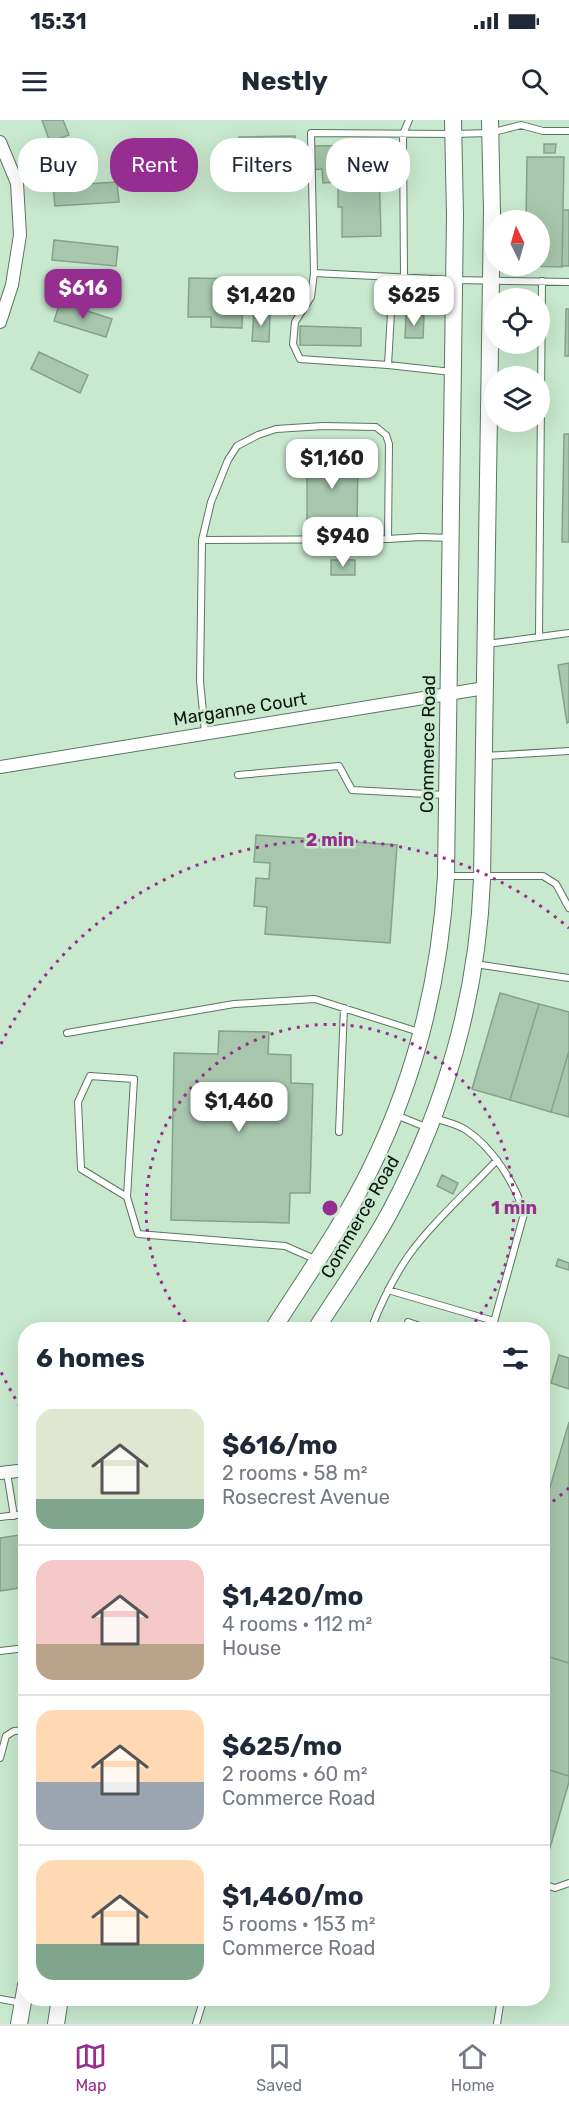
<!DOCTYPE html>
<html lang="en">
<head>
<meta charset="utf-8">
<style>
	body { margin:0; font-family:Rubik,sans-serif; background:#f2f2f3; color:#1f2937; height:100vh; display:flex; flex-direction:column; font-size:22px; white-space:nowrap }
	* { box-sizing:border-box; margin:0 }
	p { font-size:20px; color:#747a83 }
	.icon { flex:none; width:33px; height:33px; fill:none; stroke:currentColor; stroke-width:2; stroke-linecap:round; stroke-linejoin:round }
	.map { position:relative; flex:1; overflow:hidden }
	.panel { position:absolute; left:18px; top:1202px; width:532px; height:684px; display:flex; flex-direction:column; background:#fff; border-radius:24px; box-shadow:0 6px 24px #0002 }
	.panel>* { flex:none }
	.top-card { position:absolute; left:18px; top:18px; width:534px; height:54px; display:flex; gap:12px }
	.needle { width:39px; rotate:355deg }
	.controls { position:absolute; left:484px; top:90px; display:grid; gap:12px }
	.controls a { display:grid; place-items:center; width:66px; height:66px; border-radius:50%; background:#fff; box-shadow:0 6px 24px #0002; font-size:30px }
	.price { position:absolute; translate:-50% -51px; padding:0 14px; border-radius:12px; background:#fff; color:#222; font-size:20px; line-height:39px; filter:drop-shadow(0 2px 3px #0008) }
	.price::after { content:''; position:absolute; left:50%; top:36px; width:18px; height:14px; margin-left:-9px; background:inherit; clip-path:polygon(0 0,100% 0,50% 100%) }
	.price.current { background:#962d90; color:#fff }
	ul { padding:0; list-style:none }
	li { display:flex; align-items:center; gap:18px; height:150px; padding:0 18px }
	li+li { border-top:2px solid #e0e1e3 }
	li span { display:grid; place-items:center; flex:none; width:168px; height:120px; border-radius:18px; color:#555 }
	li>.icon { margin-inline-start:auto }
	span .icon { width:72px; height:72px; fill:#fffc; stroke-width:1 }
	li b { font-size:26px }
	h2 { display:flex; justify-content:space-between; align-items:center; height:72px; padding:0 18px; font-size:26px }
	.pill { padding:0 21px; border-radius:24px; background:#fff; box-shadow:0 6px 24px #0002; font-size:21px; line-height:54px }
	.pill.current { background:#962d90; color:#fff }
	.status { display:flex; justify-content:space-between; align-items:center; height:42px; padding:0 30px; background:#fff; direction:ltr }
	.status svg { height:16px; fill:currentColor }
	header { display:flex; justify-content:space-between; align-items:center; height:78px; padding:0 18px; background:#fff; font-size:27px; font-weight:700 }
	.dock { display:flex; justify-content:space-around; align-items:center; height:84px; border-top:2px solid #e0e1e3; background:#fff; font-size:16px; color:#747a83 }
	.dock a { display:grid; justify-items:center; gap:3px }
	.dock .current { color:#962d90 }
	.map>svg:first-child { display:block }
	.building { fill:#a7c6ac; stroke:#84a289; stroke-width:1.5 }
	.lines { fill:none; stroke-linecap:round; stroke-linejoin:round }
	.service-casing { stroke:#5a7760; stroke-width:8 }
	.minor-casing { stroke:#5a7760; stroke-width:14 }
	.secondary-casing { stroke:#5a7760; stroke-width:18 }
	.service { stroke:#fff; stroke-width:6 }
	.minor { stroke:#fff; stroke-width:12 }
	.secondary { stroke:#fff; stroke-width:16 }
	.ring { fill:none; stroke:#962d90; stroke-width:3; stroke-dasharray:3 6 }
	.labels { text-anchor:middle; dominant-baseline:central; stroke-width:5; stroke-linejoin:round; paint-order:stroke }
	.street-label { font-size:18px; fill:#0b160d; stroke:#c8e9ce }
	.centre { fill:#962d90; stroke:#c8e9ce; stroke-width:3 }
	.ring-label { font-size:18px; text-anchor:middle; font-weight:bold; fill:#962d90; stroke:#c8e9ce; stroke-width:5; stroke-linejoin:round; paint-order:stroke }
</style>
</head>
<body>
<div class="status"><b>15:31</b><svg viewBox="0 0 49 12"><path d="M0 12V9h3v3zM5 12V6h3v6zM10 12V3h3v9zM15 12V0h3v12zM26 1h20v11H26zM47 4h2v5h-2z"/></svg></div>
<header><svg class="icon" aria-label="menu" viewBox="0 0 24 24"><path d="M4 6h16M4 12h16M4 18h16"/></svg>Nestly<svg class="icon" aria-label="search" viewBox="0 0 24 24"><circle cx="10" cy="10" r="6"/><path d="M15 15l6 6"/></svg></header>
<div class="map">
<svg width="569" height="1904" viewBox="0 0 569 1904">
	<rect width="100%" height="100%" fill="#c8e9ce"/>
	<path class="building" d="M 42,0 L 63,0 L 69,15 L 50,22 Z
		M 295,16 L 295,44 L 239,45 L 239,17 Z
		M 544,24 L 556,24 L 555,33 L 544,33 Z
		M 376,25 L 376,46 L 379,46 L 381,116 L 342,117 L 342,87 L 338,87 L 338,62 L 323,63 L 322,49 L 313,50 L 313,26 Z
		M 527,37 L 564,37 L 562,147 L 526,146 L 540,146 L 540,100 L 526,100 Z
		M 117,62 L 119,82 L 55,86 L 53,66 Z
		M 563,90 L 569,90 L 569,146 L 562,146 Z
		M 54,120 L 118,127 L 116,146 L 52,140 Z
		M 189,158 L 243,159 L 242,208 L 211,207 L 211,197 L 188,197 Z
		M 60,182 L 112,199 L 106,217 L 54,201 Z
		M 566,189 L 569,189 L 569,236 L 565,236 Z
		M 254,192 L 270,193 L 269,222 L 252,221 Z
		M 406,195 L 424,196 L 423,218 L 405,218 Z
		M 300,206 L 361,208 L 361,226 L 300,225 Z
		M 39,232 L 88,255 L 80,273 L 31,249 Z
		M 564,314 L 569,314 L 569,422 L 562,422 Z
		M 307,335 L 358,335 L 357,407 L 307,405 Z
		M 331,440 L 355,440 L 355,455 L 331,455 Z
		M 569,543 L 569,602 L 567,603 L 558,545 Z
		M 256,715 L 397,725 L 390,823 L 265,814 L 267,787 L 254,786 L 256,758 L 269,759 L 270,743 L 254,742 Z
		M 500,873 L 539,884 L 510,980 L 472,969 Z
		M 539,884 L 569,892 L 569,931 L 551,992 L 510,980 Z
		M 219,911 L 269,912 L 268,934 L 291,935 L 291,963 L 313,964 L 310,1073 L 290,1073 L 289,1103 L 171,1100 L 174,933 L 218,934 Z
		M 569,931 L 569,997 L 551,992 Z
		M 442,1055 L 458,1063 L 453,1074 L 437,1066 Z
		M 558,1139 L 569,1143 L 569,1150 L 556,1146 Z
		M 559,1235 L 569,1238 L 569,1269 L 551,1263 Z
		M 569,1302 L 569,1543 L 543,1535 L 543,1391 Z
		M 26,1414 L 26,1467 L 0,1471 L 0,1418 Z
		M 543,1535 L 569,1543 L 569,1656 L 543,1648 Z
		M 543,1648 L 569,1656 L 569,1662 L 543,1752 Z"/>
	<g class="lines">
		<g class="service-casing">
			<path id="service" d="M 569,11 L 543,11 L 521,5 L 490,13 L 454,14 L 311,13 L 314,153 L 454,160 L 569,162
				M 314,153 L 311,177 L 295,202 L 293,224 L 300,239 L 388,245
				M 393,157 L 388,245 L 452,252
				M 404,157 L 403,14 L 409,0
				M 202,420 L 388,419
				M 539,517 L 569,513
				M 487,524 L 539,517 L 542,161
				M 205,613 L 200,561 L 202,420 L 211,382 L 228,340 L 237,326 L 258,315 L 276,309 L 323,306 L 376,307 L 386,315 L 389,324 L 388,419 L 420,417 L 451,418
				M 485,636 L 569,631
				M 238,655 L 339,646 L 352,670 L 446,675
				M 447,756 L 543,756 L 556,764 L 569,788
				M 475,844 L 569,858
				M 67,913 L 234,884 L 315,879 L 419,912
				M 396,995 L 428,1008
				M 435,998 C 445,1002 457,1004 466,1010 C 492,1027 516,1064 524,1094 L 492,1209
				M 339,1012 L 344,888
				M 127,1077 L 81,1049 L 78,982 L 90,956 L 134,959 L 127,1077 L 138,1114 L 285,1126 L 317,1140
				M 388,1170 L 494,1201
				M 177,1209 L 177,1208
				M 371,1209 C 381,1183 393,1158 409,1135 C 434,1101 468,1071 497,1040
				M 406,1209 L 408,1202 L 429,1209
				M 7,1353 L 14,1396
				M 0,1397 L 26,1394
				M 0,1531 L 26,1528
				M 0,1638 L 6,1616 L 14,1611 L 26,1610
				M 543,1764 L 555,1768 L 569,1763
				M 0,1879 L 22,1883
				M 196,1904 L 204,1878
				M 497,1904 L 501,1878"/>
		</g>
		<g class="minor-casing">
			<path id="minor" d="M 0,22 L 17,63 L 20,115 L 12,165 L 0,202
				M 0,647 L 485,568
				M 0,1353 L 26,1350"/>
		</g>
		<g class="secondary-casing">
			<path id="secondary" d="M 273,1209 C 306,1157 343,1105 370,1050 C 416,957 440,859 446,756 L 455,95 L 453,0
				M 316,1209 C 341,1170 369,1131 391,1090 C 445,988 478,875 482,759 L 492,92 L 490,0
				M 19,1904 L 26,1865
				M 56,1904 L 60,1878"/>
		</g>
		<use href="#service" class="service"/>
		<use href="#minor" class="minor"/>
		<use href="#secondary" class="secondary"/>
	</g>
	<g class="ring">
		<path d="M191 1209A184 184 0 1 1 469 1209"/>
		<path d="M569 1368A368 368 0 0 1 544 1388M25 1294A368 368 0 0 1 1 1252M1 924A368 368 0 0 1 569 808"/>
	</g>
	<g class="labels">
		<g class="street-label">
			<text transform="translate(240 589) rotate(-9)">Marganne Court</text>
			<text transform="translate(428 624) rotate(-89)">Commerce Road</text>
			<text transform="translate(360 1097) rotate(-60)">Commerce Road</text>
		</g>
	</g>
	<circle cx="330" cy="1088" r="9" class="centre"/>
	<g class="ring-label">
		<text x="330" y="726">2 min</text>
		<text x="514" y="1094">1 min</text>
	</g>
</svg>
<div class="controls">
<a><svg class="needle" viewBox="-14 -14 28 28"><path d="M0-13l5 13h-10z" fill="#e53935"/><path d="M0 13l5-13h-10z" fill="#747a83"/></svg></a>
<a><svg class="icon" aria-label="locate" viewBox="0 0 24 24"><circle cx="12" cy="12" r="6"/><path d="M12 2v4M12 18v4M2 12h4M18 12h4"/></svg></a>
<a><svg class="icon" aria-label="layers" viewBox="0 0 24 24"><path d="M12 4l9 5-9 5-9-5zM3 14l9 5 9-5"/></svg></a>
</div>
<b class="price current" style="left:83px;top:200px">$616</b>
<b class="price" style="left:261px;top:207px">$1,420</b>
<b class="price" style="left:414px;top:207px">$625</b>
<b class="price" style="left:332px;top:370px">$1,160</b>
<b class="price" style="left:343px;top:448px">$940</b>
<b class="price" style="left:239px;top:1013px">$1,460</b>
<div class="top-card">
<a class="pill">Buy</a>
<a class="pill current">Rent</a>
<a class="pill">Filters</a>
<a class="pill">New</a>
</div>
<section class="panel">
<h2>6 homes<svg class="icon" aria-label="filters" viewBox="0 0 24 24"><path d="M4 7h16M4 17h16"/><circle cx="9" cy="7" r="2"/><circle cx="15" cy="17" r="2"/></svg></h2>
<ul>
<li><span style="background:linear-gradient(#dfe7d0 75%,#7fa58c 0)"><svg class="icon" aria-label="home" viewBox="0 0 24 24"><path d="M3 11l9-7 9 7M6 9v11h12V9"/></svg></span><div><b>$616/mo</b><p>2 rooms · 58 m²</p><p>Rosecrest Avenue</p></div></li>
<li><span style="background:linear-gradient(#f6c9c9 70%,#b9a48a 0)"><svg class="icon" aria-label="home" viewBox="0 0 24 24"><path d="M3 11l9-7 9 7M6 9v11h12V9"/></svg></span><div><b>$1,420/mo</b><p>4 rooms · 112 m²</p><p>House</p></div></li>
<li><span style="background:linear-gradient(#ffd9b3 60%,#9aa5b1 0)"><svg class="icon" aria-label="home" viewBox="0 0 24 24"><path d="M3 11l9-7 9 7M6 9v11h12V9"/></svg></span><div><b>$625/mo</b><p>2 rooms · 60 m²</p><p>Commerce Road</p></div></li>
<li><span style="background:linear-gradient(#ffd9b3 70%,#7fa58c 0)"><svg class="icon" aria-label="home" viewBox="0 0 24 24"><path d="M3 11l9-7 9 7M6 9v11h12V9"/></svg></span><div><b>$1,460/mo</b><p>5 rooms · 153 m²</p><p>Commerce Road</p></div></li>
</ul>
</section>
</div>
<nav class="dock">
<a class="current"><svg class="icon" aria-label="map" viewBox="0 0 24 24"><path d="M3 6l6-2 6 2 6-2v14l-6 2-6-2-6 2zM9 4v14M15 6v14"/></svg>Map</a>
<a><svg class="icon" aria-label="saved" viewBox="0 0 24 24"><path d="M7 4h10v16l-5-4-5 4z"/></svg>Saved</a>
<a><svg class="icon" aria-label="home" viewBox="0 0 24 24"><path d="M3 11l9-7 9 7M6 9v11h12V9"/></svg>Home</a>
</nav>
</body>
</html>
